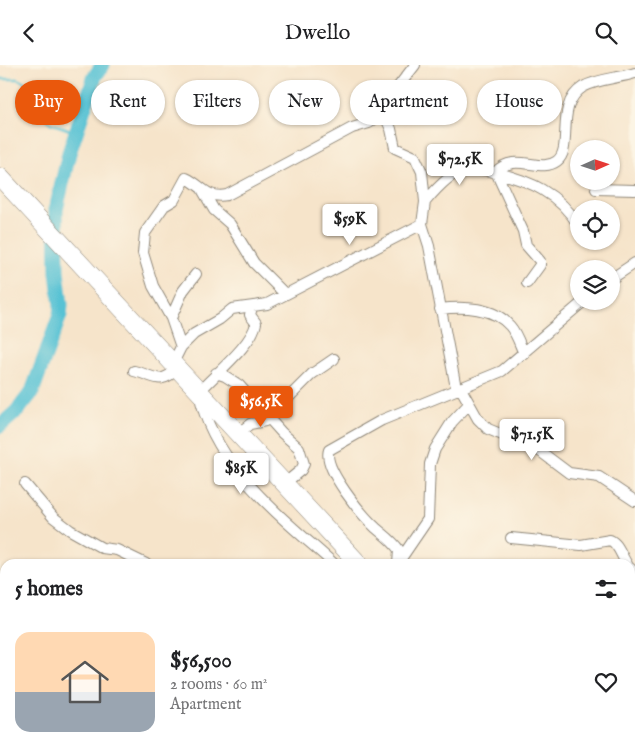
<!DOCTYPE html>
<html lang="en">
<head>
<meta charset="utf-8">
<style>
	body { margin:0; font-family:"IM FELL English",serif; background:#f2f2f2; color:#202124; height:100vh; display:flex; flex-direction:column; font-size:19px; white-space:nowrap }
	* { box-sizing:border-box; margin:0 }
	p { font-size:16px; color:#757577 }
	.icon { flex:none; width:28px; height:28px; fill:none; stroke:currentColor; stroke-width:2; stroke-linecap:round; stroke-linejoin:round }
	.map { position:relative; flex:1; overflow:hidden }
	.sheet { position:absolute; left:0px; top:494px; width:635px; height:196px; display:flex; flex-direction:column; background:#fff; border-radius:15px 15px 0 0; box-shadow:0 1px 4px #0004 }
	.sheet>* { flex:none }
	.banner { position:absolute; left:15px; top:15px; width:605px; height:45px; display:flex; gap:10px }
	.needle { width:32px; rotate:87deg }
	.tools { position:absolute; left:570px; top:75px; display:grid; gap:10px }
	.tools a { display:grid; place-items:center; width:50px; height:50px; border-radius:50%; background:#fff; box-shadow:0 1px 4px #0004; font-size:25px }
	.price { position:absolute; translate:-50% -42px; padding:0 11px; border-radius:5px; background:#fff; color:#222; font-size:16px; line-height:32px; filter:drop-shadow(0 1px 2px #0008) }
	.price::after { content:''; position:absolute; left:50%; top:30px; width:15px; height:11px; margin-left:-8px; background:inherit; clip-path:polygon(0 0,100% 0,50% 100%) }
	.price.current { background:#ea580c; color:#fff }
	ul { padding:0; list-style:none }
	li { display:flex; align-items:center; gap:15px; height:125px; padding:0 15px }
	li span { display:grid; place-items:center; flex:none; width:140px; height:100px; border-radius:15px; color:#555 }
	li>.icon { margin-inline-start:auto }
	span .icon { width:60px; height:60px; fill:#fffc; stroke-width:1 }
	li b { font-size:21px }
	h2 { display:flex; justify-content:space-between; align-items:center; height:60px; padding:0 15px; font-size:21px }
	.chip { padding:0 18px; border-radius:22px; background:#fff; box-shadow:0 1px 4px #0004; font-size:18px; line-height:45px }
	.chip.current { background:#ea580c; color:#fff }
	header { display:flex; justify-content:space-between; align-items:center; height:65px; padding:0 15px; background:#fff; font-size:22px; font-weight:600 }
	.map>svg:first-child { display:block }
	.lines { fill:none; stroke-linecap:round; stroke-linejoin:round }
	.stream { stroke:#58c2d4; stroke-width:2.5 }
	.river { stroke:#58c2d4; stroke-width:15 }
	.street-casing { stroke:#90887a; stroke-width:12 }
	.highway-casing { stroke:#90887a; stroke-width:19 }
	.street { stroke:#fff; stroke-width:10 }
	.highway { stroke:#fff; stroke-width:18 }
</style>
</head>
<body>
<header><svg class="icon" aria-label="back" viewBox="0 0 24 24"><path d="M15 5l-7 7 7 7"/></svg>Dwello<svg class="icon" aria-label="search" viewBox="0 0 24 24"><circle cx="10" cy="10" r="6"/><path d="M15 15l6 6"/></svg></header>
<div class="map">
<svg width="635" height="689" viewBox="0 0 635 689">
	<rect width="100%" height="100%" fill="#fcf5e5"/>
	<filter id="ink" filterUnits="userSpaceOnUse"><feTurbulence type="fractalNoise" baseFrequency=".02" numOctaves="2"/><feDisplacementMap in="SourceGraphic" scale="10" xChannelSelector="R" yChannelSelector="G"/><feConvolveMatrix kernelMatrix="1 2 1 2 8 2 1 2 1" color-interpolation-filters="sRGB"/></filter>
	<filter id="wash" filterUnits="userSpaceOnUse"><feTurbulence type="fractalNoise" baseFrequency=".0096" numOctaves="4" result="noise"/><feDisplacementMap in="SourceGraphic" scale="20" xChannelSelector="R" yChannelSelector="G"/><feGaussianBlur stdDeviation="1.12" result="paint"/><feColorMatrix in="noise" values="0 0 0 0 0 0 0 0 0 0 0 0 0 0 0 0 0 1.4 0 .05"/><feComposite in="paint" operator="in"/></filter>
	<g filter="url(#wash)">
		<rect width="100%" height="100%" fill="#f6e4ca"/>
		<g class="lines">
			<path class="stream" d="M 0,14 L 18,14 L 30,20 L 39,43 L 50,58 L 76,67"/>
			<path class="river" d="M 0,361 L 17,346 L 32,327 L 60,250 L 61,240 L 57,207 L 56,145 L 69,88 L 95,11 L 103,0"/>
		</g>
	</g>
	<g filter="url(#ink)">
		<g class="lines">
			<g class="street-casing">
				<path id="street" d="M 415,0 L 391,31 L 383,47 L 391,64 L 395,83 L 415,92 L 422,107 L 425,137 L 422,159 L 429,181 L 456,323
					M 496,107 C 515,86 540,109 557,96 C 574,83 554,40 583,22 C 597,14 619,13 635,8
					M 496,107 L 523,166 L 526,180 L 540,196 L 540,200 L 527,218
					M 596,124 L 635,125
					M 203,126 L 214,145 L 230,159 L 254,198 L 285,229
					M 425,137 C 435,125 451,107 467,103 C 475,101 485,105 493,107 C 529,115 559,128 579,161
					M 611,214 L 635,198
					M 252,242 L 250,250 L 256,258 C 253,279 214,310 199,327 C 212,400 282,452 334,499
					M 440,244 C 463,241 494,242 510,261 C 517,269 520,280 524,289
					M 171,253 L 183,226 L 196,209
					M 181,282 L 171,253 L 153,221 L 143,188 L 145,168 L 164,141 L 174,135 L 186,113 C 202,120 206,134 227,130 L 352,63 L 369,58 L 383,47
					M 173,298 L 181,282 L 194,269 L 220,254 L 232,244 L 267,239 L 422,159
					M 134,306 C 157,311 157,321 178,304
					M 216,308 L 225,311 L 239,320 L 282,368 L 299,383 L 304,399 L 301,405 L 284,419
					M 460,322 L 478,354 L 488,364 L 537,384 L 569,408 L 599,412 L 635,436
					M 238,369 L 250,359 L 265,356 L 312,309 L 334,294
					M 25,419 L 53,452 L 70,465 L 102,483 L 117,485 L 146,499
					M 511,473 L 581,480 L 610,475 C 619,479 621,491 627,499
					M 400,495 L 428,454 L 430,399 L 435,384 L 452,357 L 469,339
					M 398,499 L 399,485 C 393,476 384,470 376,463 C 363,451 322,403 329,385 L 382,355 L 502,306 L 584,236
					M 630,503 L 635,509
					M 630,558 L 635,558
					M 287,685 L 288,686
					M 554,685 L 557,689
					M 77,689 L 79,685
					M 127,689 L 128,685
					M 296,689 L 300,685
					M 479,689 L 480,685"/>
			</g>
			<g class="highway-casing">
				<path id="highway" d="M 0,112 L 359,499
					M 589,685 L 596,689"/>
			</g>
			<use href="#street" class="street"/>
			<use href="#highway" class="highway"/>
		</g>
	</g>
</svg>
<div class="tools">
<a><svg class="needle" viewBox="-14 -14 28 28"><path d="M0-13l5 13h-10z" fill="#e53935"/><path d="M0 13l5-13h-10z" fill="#757577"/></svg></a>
<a><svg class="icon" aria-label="locate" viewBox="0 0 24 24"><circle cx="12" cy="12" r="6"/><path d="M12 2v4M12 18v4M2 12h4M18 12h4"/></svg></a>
<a><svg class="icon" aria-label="layers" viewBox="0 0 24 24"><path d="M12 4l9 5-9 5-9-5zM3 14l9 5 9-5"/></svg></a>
</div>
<b class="price" style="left:460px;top:121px">$72.5K</b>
<b class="price" style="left:350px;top:181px">$59K</b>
<b class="price current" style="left:261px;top:363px">$56.5K</b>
<b class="price" style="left:532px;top:396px">$71.5K</b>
<b class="price" style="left:241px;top:430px">$85K</b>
<div class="banner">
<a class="chip current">Buy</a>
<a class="chip">Rent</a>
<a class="chip">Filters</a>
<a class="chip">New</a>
<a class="chip">Apartment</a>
<a class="chip">House</a>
</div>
<section class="sheet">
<h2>5 homes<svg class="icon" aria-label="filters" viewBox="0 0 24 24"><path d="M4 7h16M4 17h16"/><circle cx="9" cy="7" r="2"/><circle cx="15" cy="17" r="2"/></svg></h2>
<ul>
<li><span style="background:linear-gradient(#ffd9b3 60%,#9aa5b1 0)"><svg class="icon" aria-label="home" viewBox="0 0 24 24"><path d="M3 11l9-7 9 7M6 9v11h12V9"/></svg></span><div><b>$56,500</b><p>2 rooms · 60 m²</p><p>Apartment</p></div><svg class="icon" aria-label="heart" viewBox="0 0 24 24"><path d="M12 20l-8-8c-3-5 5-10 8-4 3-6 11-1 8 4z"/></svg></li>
</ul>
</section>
</div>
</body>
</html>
